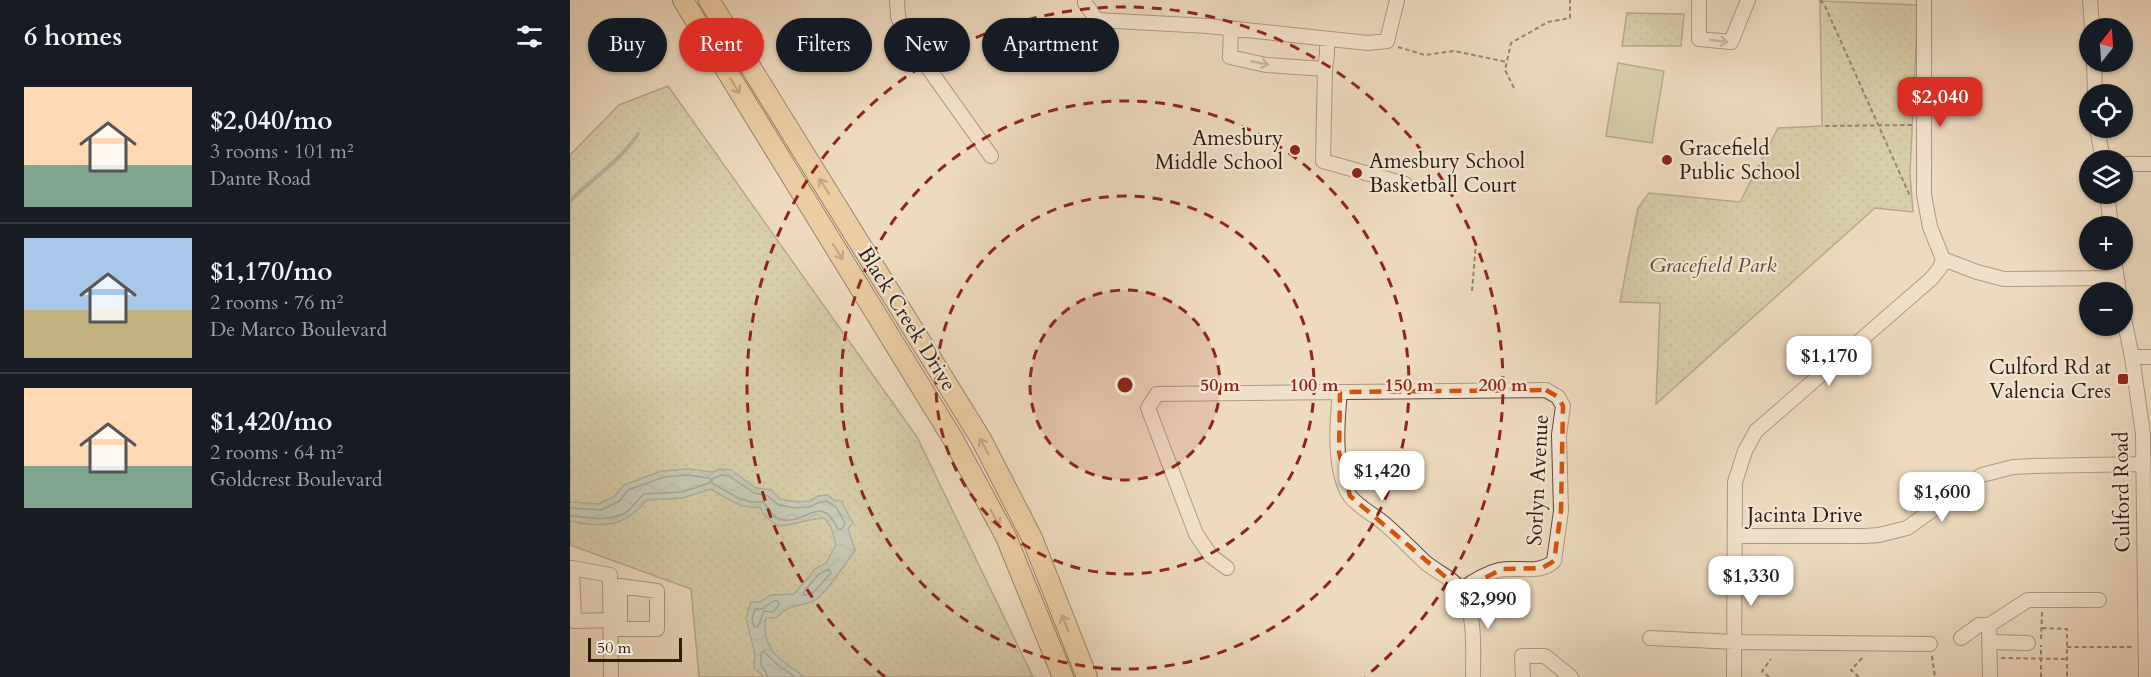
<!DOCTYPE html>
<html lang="en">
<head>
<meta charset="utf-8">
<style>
	body { margin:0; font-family:Cardo,serif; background:#20242c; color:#f1f3f6; height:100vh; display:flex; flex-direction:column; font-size:22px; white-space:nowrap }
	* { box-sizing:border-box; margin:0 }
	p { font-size:20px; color:#9ea1a6 }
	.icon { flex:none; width:33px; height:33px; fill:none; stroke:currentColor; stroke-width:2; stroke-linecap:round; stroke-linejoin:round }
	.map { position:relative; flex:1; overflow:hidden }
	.drawer { display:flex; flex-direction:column; background:#171b24; width:570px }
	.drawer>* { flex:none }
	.banner { position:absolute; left:18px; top:18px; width:570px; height:54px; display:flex; gap:12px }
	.needle { width:39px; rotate:17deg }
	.tools { position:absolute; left:1509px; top:18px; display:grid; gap:12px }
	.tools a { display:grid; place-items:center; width:54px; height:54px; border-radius:50%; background:#171b24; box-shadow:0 2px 4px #0004; font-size:30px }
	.scale { position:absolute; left:18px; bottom:15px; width:94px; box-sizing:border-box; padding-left:6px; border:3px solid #2c1a0d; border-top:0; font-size:16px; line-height:21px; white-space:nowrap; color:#2c1a0d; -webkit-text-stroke:4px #f4e7d5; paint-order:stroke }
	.price { position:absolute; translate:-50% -51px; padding:0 14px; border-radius:12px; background:#fff; color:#222; font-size:20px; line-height:39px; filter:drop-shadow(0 2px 3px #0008) }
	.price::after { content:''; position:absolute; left:50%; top:36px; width:18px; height:14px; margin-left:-9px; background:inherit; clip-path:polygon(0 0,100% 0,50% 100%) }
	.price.active { background:#d93025; color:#fff }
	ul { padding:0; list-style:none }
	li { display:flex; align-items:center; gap:18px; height:150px; padding:0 24px }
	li+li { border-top:2px solid #363941 }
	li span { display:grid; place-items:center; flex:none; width:168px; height:120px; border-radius:0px; color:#555 }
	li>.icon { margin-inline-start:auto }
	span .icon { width:72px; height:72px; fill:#fffc; stroke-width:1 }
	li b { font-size:26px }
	h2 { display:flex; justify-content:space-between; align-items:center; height:72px; padding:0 24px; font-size:26px }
	.pill { padding:0 21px; border-radius:27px; background:#171b24; box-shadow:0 2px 4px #0004; font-size:21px; line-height:54px }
	.pill.active { background:#d93025; color:#fff }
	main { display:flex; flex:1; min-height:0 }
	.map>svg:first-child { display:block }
	.park { fill:url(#park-dots); stroke:#746c4e; stroke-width:1.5 }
	.pitch { fill:#bcbe8f; stroke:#746c4e; stroke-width:1.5 }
	.water { fill:url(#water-waves); stroke:#6d7b6f; stroke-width:1.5 }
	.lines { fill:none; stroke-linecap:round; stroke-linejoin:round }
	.shore { stroke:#626a5f; stroke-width:1.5 }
	.stream { stroke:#6d7b6f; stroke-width:4 }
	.minor-casing { stroke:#5c4a39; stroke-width:16 }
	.highway-casing { stroke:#2c1a0d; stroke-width:22 }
	.path { stroke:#2c1a0d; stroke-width:2; stroke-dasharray:4.5 3; stroke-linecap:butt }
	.minor { stroke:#f4e7d5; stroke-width:14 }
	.highway { stroke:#e7bd7f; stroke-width:20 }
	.oneway { stroke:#9a8b7b }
	.oneway2 { stroke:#8a6c46 }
	.marked { fill:none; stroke:#d5530c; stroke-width:4.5; stroke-dasharray:12 8; stroke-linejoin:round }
	.ring { fill:none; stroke:#8f2418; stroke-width:3; stroke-dasharray:10 8 }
	.poi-dot { fill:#8f2418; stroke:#f4e7d5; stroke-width:2 }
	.labels { text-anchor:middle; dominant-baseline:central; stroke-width:4.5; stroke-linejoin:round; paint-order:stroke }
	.poi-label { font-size:21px; fill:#2c1a0d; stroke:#f4e7d5; text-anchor:end }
	.park-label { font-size:21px; font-style:italic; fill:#574b34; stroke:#f4e7d5 }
	.street-label { font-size:21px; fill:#2c1a0d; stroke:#f4e7d5 }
	.centre { fill:#8f2418; stroke:#f4e7d5; stroke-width:3 }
	.ring-label { font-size:18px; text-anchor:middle; font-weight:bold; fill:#8f2418; stroke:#f4e7d5; stroke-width:4.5; stroke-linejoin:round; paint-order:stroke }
</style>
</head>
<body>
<main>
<section class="drawer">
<h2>6 homes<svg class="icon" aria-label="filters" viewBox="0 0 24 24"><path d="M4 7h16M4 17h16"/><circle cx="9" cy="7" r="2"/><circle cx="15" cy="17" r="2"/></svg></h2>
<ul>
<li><span style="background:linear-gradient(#ffd9b3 65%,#7fa58c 0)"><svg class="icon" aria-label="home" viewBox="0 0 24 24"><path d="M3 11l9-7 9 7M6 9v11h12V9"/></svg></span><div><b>$2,040/mo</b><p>3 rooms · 101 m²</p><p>Dante Road</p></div></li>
<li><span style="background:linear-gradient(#a9c7e8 60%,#c2b280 0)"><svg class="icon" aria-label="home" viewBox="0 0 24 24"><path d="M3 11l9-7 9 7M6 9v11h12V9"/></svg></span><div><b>$1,170/mo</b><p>2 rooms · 76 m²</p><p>De Marco Boulevard</p></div></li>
<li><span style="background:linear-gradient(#ffd9b3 65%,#7fa58c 0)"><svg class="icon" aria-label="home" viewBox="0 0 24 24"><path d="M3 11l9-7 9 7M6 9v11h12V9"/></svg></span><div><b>$1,420/mo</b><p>2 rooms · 64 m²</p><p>Goldcrest Boulevard</p></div></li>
</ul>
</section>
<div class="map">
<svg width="1581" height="677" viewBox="0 0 1581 677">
	<defs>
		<pattern id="park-dots" width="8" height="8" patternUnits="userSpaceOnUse" patternTransform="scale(1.5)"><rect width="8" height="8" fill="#bcbe8f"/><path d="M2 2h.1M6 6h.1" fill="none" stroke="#a2a37a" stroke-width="1.8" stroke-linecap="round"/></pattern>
		<pattern id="water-waves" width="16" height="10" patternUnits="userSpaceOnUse" patternTransform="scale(1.5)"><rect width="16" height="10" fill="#99bbb1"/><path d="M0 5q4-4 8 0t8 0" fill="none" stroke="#84a097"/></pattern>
	</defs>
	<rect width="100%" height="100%" fill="#eedabe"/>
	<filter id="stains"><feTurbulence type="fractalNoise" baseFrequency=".00333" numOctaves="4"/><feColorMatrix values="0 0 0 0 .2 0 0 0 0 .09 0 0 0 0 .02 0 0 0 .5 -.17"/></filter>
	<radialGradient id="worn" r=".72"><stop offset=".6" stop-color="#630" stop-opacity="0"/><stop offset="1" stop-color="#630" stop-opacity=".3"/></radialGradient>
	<path class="park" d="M 1250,1 L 1348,5 L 1340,174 L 1343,212 L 1305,208 L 1086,404 L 1090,303 L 1050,302 L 1068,208 L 1079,193 L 1170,202 L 1208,128 L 1252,126 Z
		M 1057,13 L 1114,14 L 1111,46 L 1052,46 Z
		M 98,86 L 347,437 L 463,677 L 129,677 L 121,589 L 0,545 L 0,155 L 49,105 Z"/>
	<path class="pitch" d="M 1048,63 L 1094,71 L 1082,143 L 1036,136 Z"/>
	<path class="water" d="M 118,469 L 143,472 L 150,469 L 161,470 L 186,488 L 201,490 L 210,499 L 227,502 L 239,501 L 248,496 L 258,495 L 264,500 L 271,501 L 283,523 L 278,529 L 285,550 C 278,561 254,596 243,601 C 228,607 217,605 206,618 L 196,618 C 190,650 212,661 235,677 L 194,677 L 184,668 L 185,654 L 176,618 L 181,602 L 190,602 L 201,595 L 224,594 L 245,569 L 256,563 L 266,545 L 261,527 L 254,518 C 238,519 224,525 208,526 L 194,515 L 190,507 C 171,510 156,497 140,489 L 113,498 L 76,500 C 57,527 31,528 0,521 L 0,502 L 29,504 L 45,496 L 54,485 L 92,471 Z"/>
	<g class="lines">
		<path class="shore" d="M 151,475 L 159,476 L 184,493 L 198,496 L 209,505 L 226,508 L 239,507 L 250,502 L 256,501 L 266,507 L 275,523 L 272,529 L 268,529 C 250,491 235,527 210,519 C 202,517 198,507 193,502 L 182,502 L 170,499 L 142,483 L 142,479 Z
			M 0,508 L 31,510 L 49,501 L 58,490 L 94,477 L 118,475 L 139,478 L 141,480 L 139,483 L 112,492 L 74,494 C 67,500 62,510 53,514 C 36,522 17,517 0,516
			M 259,569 L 261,573 L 242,594 L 234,595 L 234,591 L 249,574 Z
			M 208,601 L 209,605 L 203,612 L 194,611 L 188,627 L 184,627 L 182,619 L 185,609 L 193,609 L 203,601 Z
			M 197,677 L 196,672 L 191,665 L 191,654 L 193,651 L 209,666 L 225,677"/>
		<path class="stream" d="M 0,201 C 23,178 50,161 68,134"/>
		<g class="minor-casing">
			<path id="minor" d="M 327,0 L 328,16 L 334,34 L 421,156
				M 515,0 L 515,3 L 527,20 L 638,26 L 798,43 L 817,41 L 827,0
				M 1129,0 L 1129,39 L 1161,42 L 1178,0
				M 1354,0 L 1354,195 L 1360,227 L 1373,259
				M 1520,0 L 1522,28
				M 661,28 L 660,57 L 696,65 L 755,69 L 757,54 L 757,39
				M 1524,62 L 1525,94
				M 755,69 L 753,161 L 835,184
				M 1527,128 L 1533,160
				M 1552,164 L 1581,164
				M 1537,194 L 1541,226
				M 1373,259 L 1407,272 L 1434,279 L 1546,278
				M 1544,260 L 1549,292
				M 1552,309 L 1562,357 L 1573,434 L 1576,677
				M 1562,357 L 1581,357
				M 770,392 C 767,421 763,470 780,496 C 789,508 805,515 816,525 C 830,537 842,550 856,563 C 867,572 884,579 892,591 C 906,616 903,649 903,677
				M 1166,536 L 1295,536 L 1309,535 L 1337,528 L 1412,475 L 1443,467 L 1463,466 L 1573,464
				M 657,568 L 641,556 L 626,534 L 578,408 L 587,394 L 976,390 L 988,397 L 993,406 L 989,435 L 991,511 L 984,561 C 970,575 947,566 929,570 C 914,574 903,581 891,590
				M 41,620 L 4,621 L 2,568 L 40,575 L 41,677
				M 50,629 L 87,629 L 87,591 L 50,586 L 50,621
				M 1080,638 L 1165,642 L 1360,644
				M 1391,638 L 1409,625 L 1419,625
				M 1419,642 L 1458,643
				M 953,677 L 952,656 L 975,656 L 1001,677
				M 1164,677 L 1165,482 L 1175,451 L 1186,431 L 1361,279 L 1370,268 L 1373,259
				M 1420,677 L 1419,625 L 1458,600 L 1529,600"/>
		</g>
		<g class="highway-casing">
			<path id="highway" d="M 113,0 L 383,439 L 436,537 L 493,677
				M 139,0 L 411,439 L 462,538 L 517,677"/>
		</g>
		<path class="path" d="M 1250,0 L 1255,6 L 1340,196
			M 828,47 L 855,55 L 884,51 L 937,62
			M 944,88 L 935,70 L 941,43 L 978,22 L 1000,18 L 1000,0
			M 1255,126 L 1342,125
			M 902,291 L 906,243
			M 1472,628 L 1497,629 L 1497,677
			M 1471,639 L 1472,612
			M 1497,647 L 1563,647
			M 1362,656 L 1365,677
			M 1431,658 L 1497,659
			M 1199,677 L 1192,671 L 1201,659
			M 1289,677 L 1281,670 L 1294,656
			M 1471,677 L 1471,645"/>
		<use href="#minor" class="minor"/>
		<use href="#highway" class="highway"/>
	</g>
	<defs><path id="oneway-shaft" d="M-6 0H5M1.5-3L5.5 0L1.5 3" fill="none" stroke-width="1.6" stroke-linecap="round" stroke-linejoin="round" transform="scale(1.5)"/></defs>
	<g class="oneway">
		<use href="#oneway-shaft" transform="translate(1149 41) rotate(7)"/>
		<use href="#oneway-shaft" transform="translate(690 63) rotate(11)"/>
	</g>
	<g class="oneway2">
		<use href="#oneway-shaft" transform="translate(165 86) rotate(58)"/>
		<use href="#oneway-shaft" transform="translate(254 186) rotate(-122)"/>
		<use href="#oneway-shaft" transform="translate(268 252) rotate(58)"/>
		<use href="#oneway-shaft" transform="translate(414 446) rotate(-118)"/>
		<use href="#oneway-shaft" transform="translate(425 518) rotate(62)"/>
		<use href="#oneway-shaft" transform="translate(495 623) rotate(-112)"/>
	</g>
	<path d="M0 0H1581V677H0ZM 976,390 L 988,397 L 993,406 L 991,511 L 984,561 L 972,568 L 932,569 L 891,590 L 780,496 L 769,452 L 770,392 Z" fill="#eedabe" fill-opacity=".55" fill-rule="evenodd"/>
	<path class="marked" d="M 976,390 L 988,397 L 993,406 L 991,511 L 984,561 L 972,568 L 932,569 L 891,590 L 780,496 L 769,452 L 770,392 Z"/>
	<circle cx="555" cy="385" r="95" fill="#8f2418" fill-opacity=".12"/>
	<g class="ring">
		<circle cx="555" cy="385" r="95"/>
		<circle cx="555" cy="385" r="189"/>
		<circle cx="555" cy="385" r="284"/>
		<path d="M315 677A378 378 0 1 1 795 677"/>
	</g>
	<g class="poi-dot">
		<circle cx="725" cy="150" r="6"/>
		<circle cx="1097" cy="160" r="6"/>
		<circle cx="787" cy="173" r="6"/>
		<rect x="1547" y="373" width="12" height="12" rx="3"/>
	</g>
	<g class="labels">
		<g class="poi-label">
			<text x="713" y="138">Amesbury<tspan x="713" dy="24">Middle School</tspan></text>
			<text x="1109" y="148" text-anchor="start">Gracefield<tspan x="1109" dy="24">Public School</tspan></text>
			<text x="799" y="161" text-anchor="start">Amesbury School<tspan x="799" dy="24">Basketball Court</tspan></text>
			<text x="1541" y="367">Culford Rd at<tspan x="1541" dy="24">Valencia Cres</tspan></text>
		</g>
		<g class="park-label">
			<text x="1143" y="265">Gracefield Park</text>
		</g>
		<g class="street-label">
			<text transform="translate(337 319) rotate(58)">Black Creek Drive</text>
			<text transform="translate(968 480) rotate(-87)">Sorlyn Avenue</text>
			<text transform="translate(1552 492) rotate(-91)">Culford Road</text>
			<text x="1235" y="515">Jacinta Drive</text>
		</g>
	</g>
	<circle cx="555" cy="385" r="9" class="centre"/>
	<g class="ring-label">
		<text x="650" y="391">50 m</text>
		<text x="744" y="391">100 m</text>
		<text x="839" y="391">150 m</text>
		<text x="933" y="391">200 m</text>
	</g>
	<rect width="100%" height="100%" filter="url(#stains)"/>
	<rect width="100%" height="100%" fill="url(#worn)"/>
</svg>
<div class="tools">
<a><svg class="needle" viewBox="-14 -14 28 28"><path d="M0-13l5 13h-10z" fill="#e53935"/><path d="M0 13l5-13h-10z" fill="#9ea1a6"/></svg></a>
<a><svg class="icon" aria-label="locate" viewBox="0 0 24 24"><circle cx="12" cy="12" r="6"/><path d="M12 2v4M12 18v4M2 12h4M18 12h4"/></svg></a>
<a><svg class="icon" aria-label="layers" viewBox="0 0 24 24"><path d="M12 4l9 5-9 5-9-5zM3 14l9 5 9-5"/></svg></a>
<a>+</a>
<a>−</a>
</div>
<div class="scale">50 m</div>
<b class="price active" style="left:1370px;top:128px">$2,040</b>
<b class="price" style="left:1259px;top:387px">$1,170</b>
<b class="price" style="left:812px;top:502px">$1,420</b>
<b class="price" style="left:1372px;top:523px">$1,600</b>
<b class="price" style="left:1181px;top:607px">$1,330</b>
<b class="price" style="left:918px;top:630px">$2,990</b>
<div class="banner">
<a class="pill">Buy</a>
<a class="pill active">Rent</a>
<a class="pill">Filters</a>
<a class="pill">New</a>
<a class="pill">Apartment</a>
</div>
</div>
</main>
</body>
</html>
